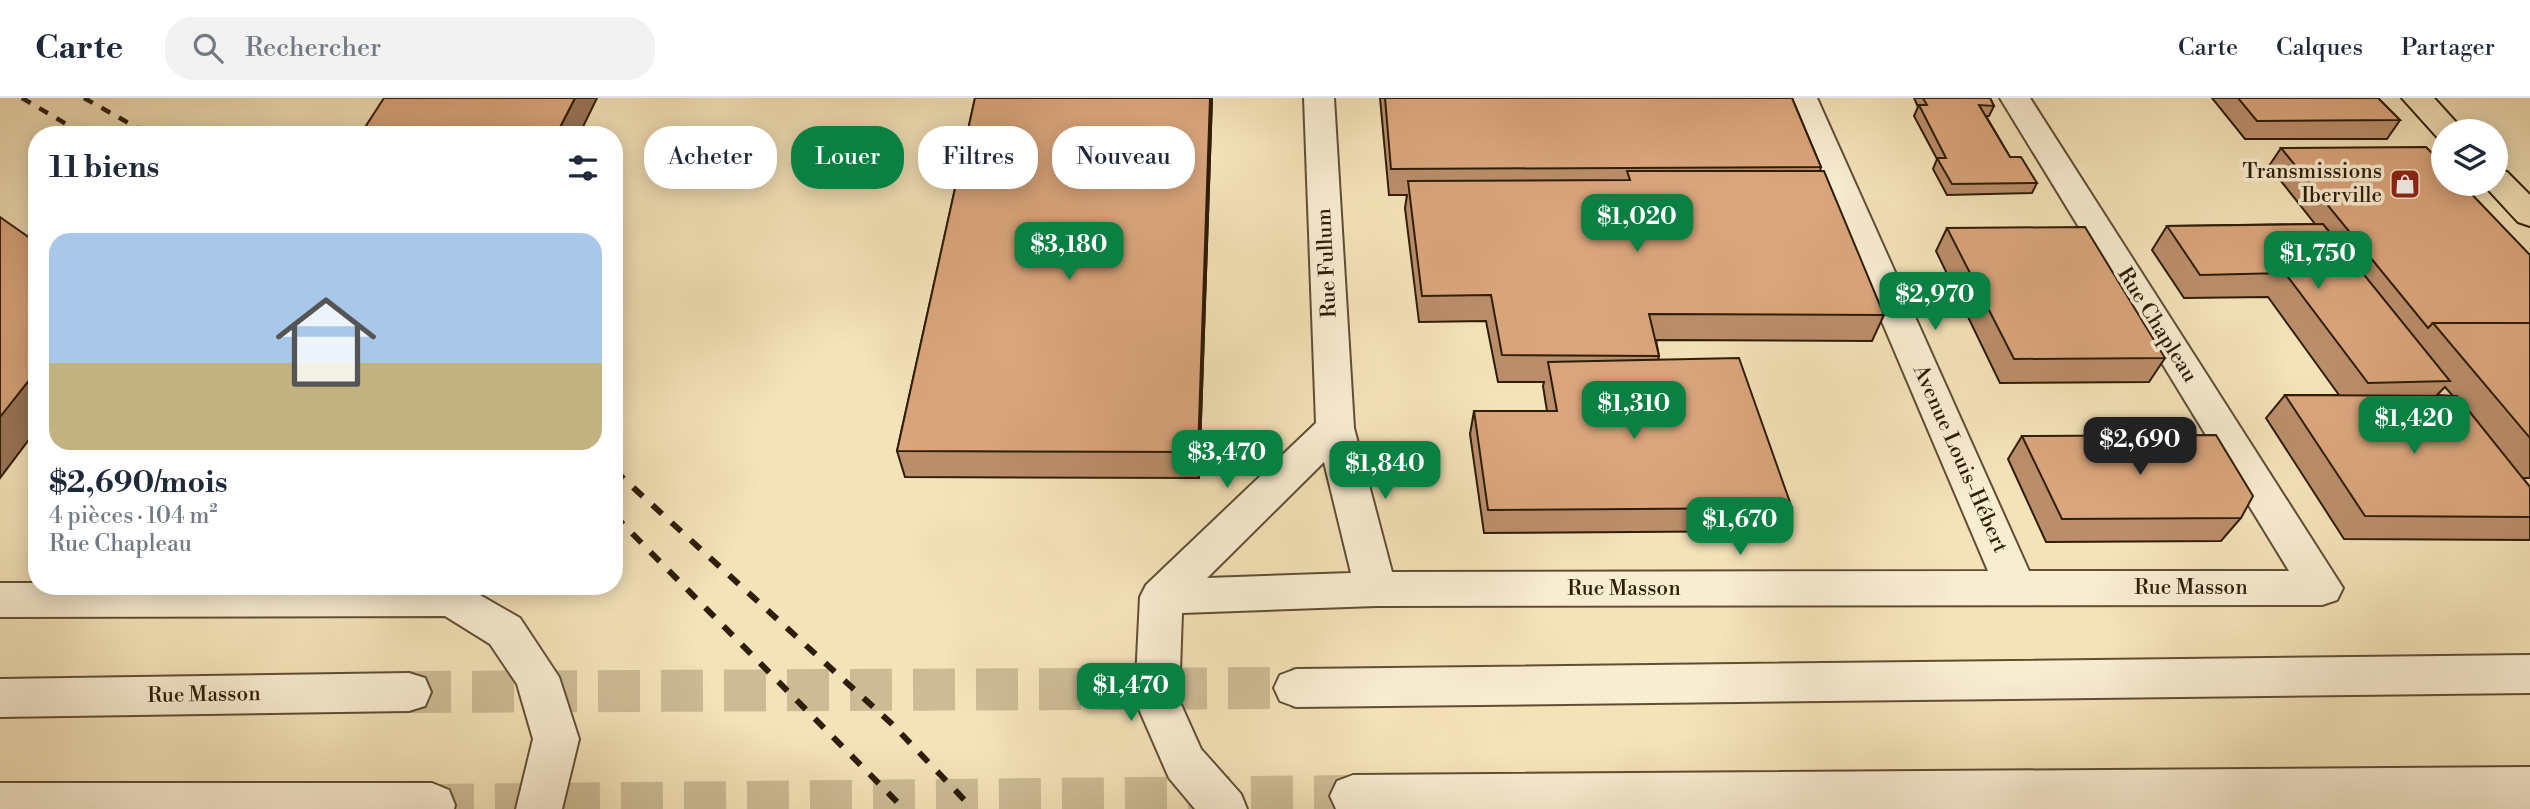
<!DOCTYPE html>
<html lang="fr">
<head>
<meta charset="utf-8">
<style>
	body { margin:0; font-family:"Libre Bodoni",serif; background:#f2f2f3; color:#1f2937; height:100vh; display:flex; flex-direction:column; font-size:26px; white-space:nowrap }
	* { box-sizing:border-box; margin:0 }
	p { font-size:23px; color:#747a83 }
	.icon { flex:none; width:38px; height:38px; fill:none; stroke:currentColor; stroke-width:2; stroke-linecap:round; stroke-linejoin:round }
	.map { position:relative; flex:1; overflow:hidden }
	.panel { position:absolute; left:28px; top:28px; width:595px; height:469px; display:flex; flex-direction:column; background:#fff; border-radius:28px; box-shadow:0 4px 18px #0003 }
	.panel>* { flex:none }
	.hud { position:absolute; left:644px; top:28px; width:665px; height:63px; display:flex; gap:14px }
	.controls { position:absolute; left:2431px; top:21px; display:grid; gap:14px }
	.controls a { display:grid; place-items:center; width:77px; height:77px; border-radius:50%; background:#fff; box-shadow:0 4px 18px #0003; font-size:35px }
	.price { position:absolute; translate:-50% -60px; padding:0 16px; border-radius:14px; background:#0b8043; color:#fff; font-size:23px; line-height:46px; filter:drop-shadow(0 2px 4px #0008) }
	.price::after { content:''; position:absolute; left:50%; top:42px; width:21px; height:16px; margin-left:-10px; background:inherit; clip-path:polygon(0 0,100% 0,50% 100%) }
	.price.on { background:#222; color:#fff }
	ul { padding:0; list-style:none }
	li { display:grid; align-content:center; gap:14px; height:371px; padding:0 21px }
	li+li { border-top:2px solid #e0e1e3 }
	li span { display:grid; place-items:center; height:217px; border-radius:21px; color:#555 }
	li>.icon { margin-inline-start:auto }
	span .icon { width:126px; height:126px; fill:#fffc; stroke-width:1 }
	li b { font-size:30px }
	h2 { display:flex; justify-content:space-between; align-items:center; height:84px; padding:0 21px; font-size:30px }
	.chip { padding:0 24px; border-radius:28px; background:#fff; box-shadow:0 4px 18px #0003; font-size:24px; line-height:63px }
	.chip.on { background:#0b8043; color:#fff }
	header { display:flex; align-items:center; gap:42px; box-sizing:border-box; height:98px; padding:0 35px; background:#fff; border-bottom:2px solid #e0e1e3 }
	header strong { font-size:33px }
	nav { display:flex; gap:38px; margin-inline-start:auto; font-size:24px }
	.search { width:490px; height:63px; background:#f2f2f3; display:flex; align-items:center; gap:18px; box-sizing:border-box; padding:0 24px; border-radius:28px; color:#747a83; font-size:26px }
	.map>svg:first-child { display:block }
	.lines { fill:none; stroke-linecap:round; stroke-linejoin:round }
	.minor-tunnel { stroke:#ccbb95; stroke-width:42; stroke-dasharray:42 21; stroke-linecap:butt }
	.minor-casing { stroke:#604e33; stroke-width:4 }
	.major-casing { stroke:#2e1d07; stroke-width:4 }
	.minor { fill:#f8ecd1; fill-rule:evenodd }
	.major { fill:#f4e2b8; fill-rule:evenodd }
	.rail-far1 { stroke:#2e1d07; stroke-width:4.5; stroke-dasharray:10 10; stroke-linecap:butt }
	.rail { stroke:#2e1d07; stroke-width:6; stroke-dasharray:13 13; stroke-linecap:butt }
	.wall { fill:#bb8e6b; stroke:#2e1d07; stroke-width:2; fill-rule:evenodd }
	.shaded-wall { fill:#997457; stroke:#2e1d07; stroke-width:2 }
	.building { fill:#daa57c; stroke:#2e1d07; stroke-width:2 }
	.labels { text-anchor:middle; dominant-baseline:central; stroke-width:7; stroke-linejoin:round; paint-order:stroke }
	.poi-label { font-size:21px; fill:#2e1d07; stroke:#f8ecd1; text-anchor:end }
	.street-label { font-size:21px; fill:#2e1d07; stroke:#f8ecd1 }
</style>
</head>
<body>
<header>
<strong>Carte</strong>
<div class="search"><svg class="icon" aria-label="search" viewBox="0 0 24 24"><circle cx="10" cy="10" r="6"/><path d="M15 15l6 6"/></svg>Rechercher</div>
<nav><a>Carte</a><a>Calques</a><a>Partager</a></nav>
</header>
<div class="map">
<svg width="2530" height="711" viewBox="0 0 2530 711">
	<rect width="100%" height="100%" fill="#f4e2b8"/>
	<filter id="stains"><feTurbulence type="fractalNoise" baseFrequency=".00286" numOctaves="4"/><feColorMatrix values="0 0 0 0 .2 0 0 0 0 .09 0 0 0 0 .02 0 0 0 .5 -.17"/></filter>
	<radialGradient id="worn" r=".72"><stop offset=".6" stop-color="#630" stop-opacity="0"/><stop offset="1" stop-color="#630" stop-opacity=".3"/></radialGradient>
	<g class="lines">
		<path class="minor-tunnel" d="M 409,594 L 1296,590
			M 432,707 L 1353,698"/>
		<g class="minor-casing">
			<path id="minor" d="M 1304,0 L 1334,0 L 1354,330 L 1392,474 L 1988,473 L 1787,0 L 1817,0 L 2029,473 L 2289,473 L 2000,0 L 2030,0 L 2343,490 L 2337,502 L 2322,507 L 1376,508 L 1182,515 L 1179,602 L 1201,651 L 1241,696 L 1247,711 L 1195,711 L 1169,680 L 1135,602 L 1140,499 L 1146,487 L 1316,325 ZM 1324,364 L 1351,475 L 1207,480 Z
				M 0,485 L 37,485 L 37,488 L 466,489 L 520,520 L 559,579 L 579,641 L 562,711 L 516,711 L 533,641 L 517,586 L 490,546 L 445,518 L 0,519 Z
				M 2530,557 L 2530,595 L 1296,609 L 1280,603 L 1274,590 L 1280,577 L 1296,571 Z
				M 409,575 L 425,580 L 431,594 L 425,608 L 409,613 L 0,619 L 0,581 Z
				M 2530,669 L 2530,711 L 1336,711 L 1330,698 L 1337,683 L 1353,677 Z
				M 0,685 L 432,685 L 449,692 L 455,707 L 454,711 L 0,711 Z"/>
		</g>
		<g class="major-casing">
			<path id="major" d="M 2402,0 L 2434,0 L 2464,33 L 2443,33 L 2443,41 L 2438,40 Z
				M 2496,71 L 2507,74 L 2530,97 L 2530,128 L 2518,124 L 2483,86 L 2496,86 Z"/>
		</g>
		<use href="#minor" class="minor"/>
		<use href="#major" class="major"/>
		<path class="rail-far1" d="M 22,0 L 85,37
			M 84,0 L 150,37"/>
		<path class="rail" d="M 614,372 L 892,626 L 973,711
			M 614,417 L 904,711"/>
	</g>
	<path class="wall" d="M 975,0 L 1212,0 L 1199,380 L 905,379 L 897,353 Z
		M 1380,0 L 1792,0 L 1821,69 L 1820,73 L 1884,217 L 1872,243 L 1656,242 L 1659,258 L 1658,262 L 1792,410 L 1782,433 L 1484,435 L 1470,336 L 1474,313 L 1547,313 L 1543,288 L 1544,284 L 1498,284 L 1486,223 L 1419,224 L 1405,110 L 1407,97 L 1389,97 Z
		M 1914,0 L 1990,0 L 1994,8 L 1989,18 L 1986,18 L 2010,59 L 2037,85 L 2032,95 L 1947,97 L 1933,71 L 1937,61 L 1914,18 L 1918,9 Z
		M 2212,0 L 2378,0 L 2400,22 L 2387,41 L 2245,41 Z
		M 2281,50 L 2530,157 L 2530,380 L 2523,380 L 2530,389 L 2530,441 L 2529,442 L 2344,441 L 2266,320 L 2285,297 L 2339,297 L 2268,199 L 2184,200 L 2152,152 L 2167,128 L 2315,126 L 2269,68 ZM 2445,289 L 2453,298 L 2437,297 Z
		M 1947,130 L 2165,260 L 2149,284 L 2000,285 L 1936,153 Z
		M 2022,338 L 2241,420 L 2221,443 L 2046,444 L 2008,361 Z"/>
	<path class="shaded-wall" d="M 575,0 L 597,0 L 579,37 L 556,37 Z
		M 1210,0 L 1212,0 L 1199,380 L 1198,354 Z
		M 37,272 L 37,331 L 0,380 L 0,319 Z"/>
	<path class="building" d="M 384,0 L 575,0 L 556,37 L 360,37 Z
		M 975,0 L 1210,0 L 1198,354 L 897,353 Z
		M 1385,0 L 1792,0 L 1821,69 L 1391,71 Z
		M 1923,0 L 1990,0 L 1994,8 L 1979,7 L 2010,59 L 2021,59 L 2037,85 L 1952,86 L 1937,60 L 1946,60 L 1919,7 L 1927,7 Z
		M 2238,0 L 2378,0 L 2400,22 L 2257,23 Z
		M 2426,49 L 2443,66 L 2443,86 L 2462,86 L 2530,157 L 2530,225 L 2433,225 L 2428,230 L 2281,50 Z
		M 1627,73 L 1824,73 L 1884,217 L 1649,216 L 1659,258 L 1502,257 L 1491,197 L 1422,198 L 1408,83 L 1630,82 Z
		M 0,119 L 37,145 L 37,272 L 0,319 Z
		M 2323,126 L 2450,283 L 2368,285 L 2285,175 L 2200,177 L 2167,128 Z
		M 2085,129 L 2165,260 L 2014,261 L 1947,130 Z
		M 2433,225 L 2530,225 L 2530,340 Z
		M 1739,260 L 1792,410 L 1488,412 L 1474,313 L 1557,313 L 1548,264 Z
		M 2285,297 L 2457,298 L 2530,389 L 2530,419 L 2365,418 Z
		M 2216,337 L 2253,398 L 2241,420 L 2062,421 L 2022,338 Z"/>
	<defs>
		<g id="shop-square" transform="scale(1.575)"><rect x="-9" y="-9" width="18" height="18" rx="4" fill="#8f2418" stroke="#f8ecd1"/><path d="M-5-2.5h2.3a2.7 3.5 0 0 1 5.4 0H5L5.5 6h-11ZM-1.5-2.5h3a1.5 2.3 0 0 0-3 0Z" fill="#fff"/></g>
	</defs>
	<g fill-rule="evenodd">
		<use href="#shop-square" x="2405" y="86"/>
	</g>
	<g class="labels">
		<g class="poi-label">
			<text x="2382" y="74">Transmissions<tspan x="2382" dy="24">Iberville</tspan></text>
		</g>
		<g class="street-label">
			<text transform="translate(1327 165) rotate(-93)">Rue Fullum</text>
			<text transform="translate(2157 227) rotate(58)">Rue Chapleau</text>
			<text transform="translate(1960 361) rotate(66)">Avenue Louis-Hébert</text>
			<text x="2191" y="490">Rue Masson</text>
			<text x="1624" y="491">Rue Masson</text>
			<text transform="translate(204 597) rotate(-1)">Rue Masson</text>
		</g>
	</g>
	<rect width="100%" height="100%" filter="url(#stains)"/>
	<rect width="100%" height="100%" fill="url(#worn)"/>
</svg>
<div class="controls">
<a><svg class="icon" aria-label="layers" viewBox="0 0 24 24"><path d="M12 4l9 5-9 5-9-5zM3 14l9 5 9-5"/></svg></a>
</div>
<b class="price" style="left:1637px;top:156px">$1,020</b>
<b class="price" style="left:1069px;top:184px">$3,180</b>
<b class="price" style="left:2318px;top:193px">$1,750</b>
<b class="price" style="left:1935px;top:234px">$2,970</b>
<b class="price" style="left:1634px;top:343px">$1,310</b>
<b class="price" style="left:2414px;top:358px">$1,420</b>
<b class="price on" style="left:2140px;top:379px">$2,690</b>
<b class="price" style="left:1227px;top:392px">$3,470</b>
<b class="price" style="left:1385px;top:403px">$1,840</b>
<b class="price" style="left:1740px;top:459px">$1,670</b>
<b class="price" style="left:1131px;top:625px">$1,470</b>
<div class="hud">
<a class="chip">Acheter</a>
<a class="chip on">Louer</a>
<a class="chip">Filtres</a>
<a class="chip">Nouveau</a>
</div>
<section class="panel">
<h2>11 biens<svg class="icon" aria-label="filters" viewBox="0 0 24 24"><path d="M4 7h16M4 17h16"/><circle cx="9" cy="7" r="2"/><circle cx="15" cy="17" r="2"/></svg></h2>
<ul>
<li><span style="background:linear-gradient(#a9c7e8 60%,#c2b280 0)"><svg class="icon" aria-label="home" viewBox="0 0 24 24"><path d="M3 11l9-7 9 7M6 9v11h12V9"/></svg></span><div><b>$2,690/mois</b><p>4 pièces · 104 m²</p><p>Rue Chapleau</p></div></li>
</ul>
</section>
</div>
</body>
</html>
